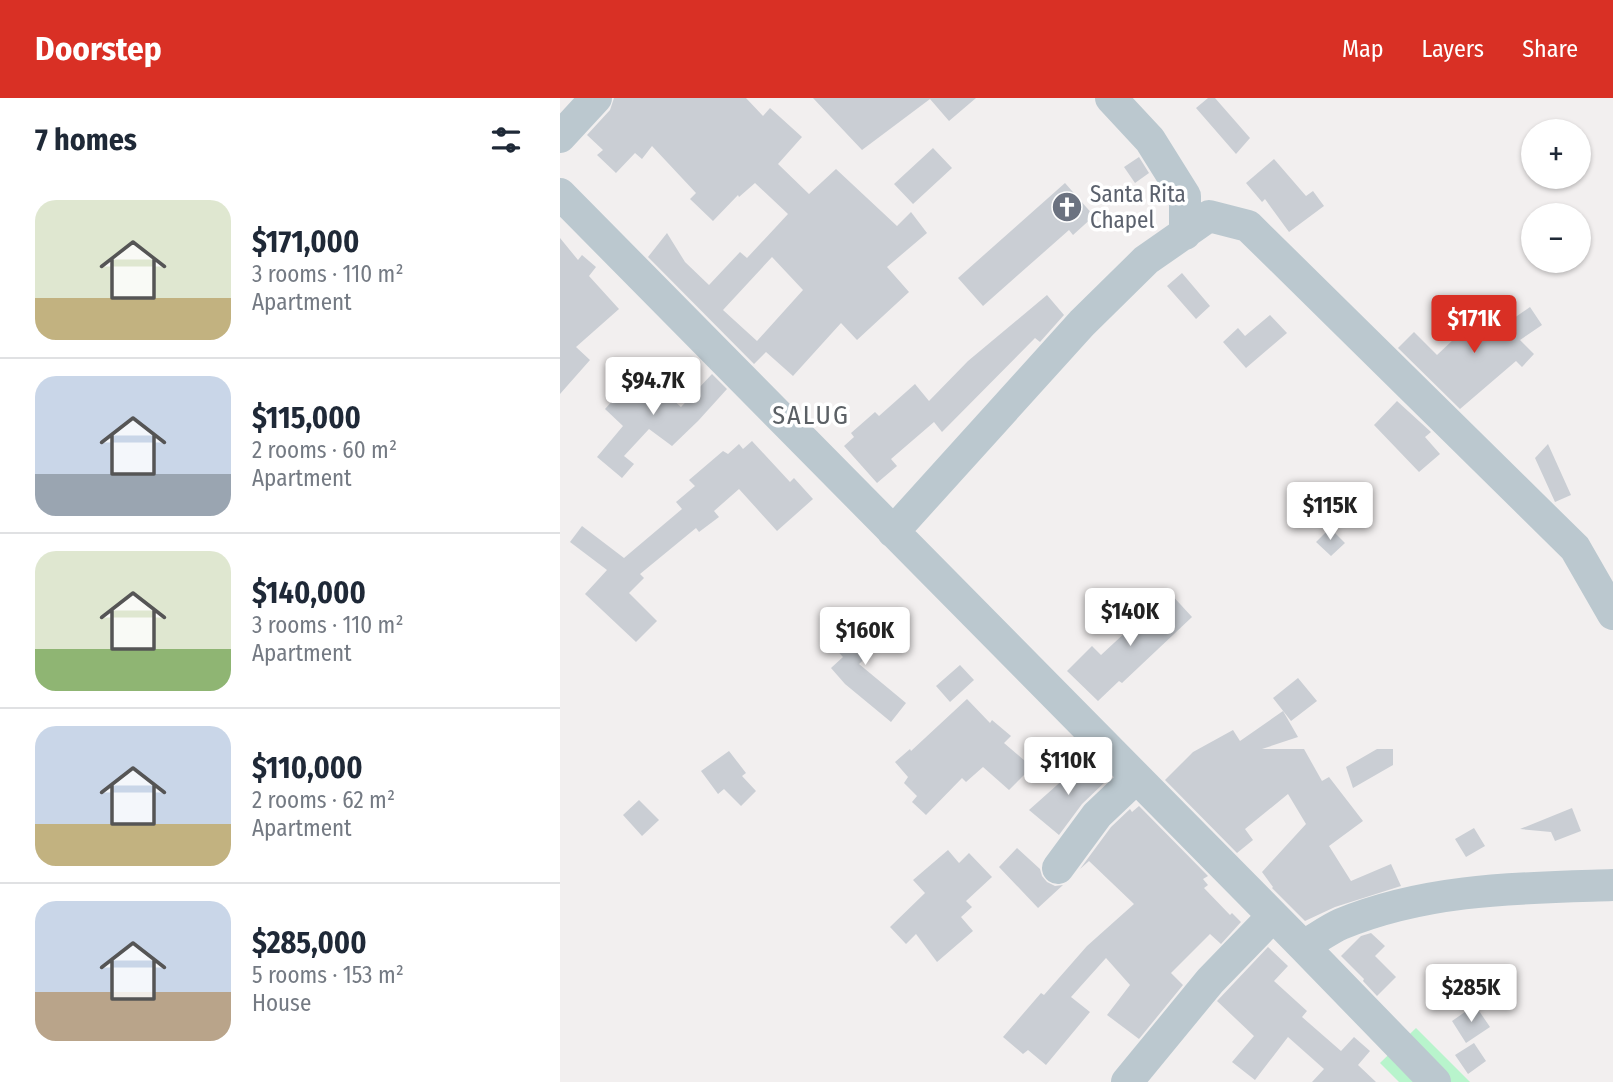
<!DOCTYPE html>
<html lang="en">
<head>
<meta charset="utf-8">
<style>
	body { margin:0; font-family:"Fira Sans Condensed",sans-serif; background:#f2f2f3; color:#1f2937; height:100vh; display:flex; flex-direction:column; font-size:26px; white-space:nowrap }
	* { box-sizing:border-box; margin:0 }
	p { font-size:23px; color:#747a83 }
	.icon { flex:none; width:38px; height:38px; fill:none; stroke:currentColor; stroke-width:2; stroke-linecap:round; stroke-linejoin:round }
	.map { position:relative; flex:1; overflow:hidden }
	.drawer { display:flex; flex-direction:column; background:#fff; width:560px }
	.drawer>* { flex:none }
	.buttons { position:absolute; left:961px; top:21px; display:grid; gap:14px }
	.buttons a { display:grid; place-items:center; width:70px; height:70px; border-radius:50%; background:#fff; box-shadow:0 2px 5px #0004; font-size:35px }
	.price { position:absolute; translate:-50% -60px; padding:0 16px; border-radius:7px; background:#fff; color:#222; font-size:23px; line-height:46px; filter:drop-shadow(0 2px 4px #0008) }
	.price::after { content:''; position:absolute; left:50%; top:42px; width:21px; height:16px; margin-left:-10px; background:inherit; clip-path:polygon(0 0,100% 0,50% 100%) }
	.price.current { background:#d93025; color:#fff }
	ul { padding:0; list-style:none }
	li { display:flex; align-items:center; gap:21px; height:175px; padding:0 35px }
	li+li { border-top:2px solid #e0e1e3 }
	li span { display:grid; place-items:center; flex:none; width:196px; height:140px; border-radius:21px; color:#555 }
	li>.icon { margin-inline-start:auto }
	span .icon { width:84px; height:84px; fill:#fffc; stroke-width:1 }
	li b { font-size:30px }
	h2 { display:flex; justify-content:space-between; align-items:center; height:84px; padding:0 35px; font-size:30px }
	header { display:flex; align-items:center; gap:42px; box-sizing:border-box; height:98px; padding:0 35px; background:#d93025; color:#fff }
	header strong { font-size:33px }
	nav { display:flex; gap:38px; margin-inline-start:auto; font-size:24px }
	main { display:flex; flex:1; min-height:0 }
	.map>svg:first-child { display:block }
	.green { fill:#b8f4cc }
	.building { fill:#caced4; fill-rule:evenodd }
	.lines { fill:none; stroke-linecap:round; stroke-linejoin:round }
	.minor { stroke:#bbc8cf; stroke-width:32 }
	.labels { text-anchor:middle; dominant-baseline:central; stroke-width:7; stroke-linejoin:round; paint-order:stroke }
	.worship-label { font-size:23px; fill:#5b616d; stroke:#fff; text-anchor:start }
	.quarter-label { font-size:26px; letter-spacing:2px; fill:#5b6065; stroke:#fff }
</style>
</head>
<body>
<header>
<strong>Doorstep</strong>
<nav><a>Map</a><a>Layers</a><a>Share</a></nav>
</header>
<main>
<section class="drawer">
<h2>7 homes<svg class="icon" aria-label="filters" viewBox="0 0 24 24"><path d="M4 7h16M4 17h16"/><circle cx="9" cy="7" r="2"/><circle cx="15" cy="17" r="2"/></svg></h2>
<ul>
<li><span style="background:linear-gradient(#dfe7d0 70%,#c2b280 0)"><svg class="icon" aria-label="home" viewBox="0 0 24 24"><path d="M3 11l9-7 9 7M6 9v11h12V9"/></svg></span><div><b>$171,000</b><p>3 rooms · 110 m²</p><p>Apartment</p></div></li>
<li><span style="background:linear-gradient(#c9d6e8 70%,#9aa5b1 0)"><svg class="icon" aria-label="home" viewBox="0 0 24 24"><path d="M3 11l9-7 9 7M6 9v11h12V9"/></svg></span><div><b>$115,000</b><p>2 rooms · 60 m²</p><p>Apartment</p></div></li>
<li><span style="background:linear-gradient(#dfe7d0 70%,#8fb573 0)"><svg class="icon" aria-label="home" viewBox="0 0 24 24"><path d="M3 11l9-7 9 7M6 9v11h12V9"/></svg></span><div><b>$140,000</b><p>3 rooms · 110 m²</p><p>Apartment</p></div></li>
<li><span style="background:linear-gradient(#c9d6e8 70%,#c2b280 0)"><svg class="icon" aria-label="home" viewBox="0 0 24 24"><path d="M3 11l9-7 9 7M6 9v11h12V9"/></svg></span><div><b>$110,000</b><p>2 rooms · 62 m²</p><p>Apartment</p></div></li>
<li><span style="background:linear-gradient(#c9d6e8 65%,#b9a48a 0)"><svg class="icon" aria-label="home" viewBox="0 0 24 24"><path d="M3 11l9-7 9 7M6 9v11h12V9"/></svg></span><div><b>$285,000</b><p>5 rooms · 153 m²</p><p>House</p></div></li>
</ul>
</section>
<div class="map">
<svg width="1053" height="984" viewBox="0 0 1053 984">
	<rect width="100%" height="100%" fill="#f2efef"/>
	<path class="green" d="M 856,930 L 910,984 L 839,984 L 820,965 Z"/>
	<path class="building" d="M 54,0 L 186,0 L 203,18 L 210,10 L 242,39 L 218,66 L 249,96 L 276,71 L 337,128 L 351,114 L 367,135 L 327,169 L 349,194 L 297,242 L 281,225 L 233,278 L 206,254 L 194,266 L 88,159 L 107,135 L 125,164 L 149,187 L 180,154 L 187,160 L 228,116 L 195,85 L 179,99 L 178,97 L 153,123 L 130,101 L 136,95 L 92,48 L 82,61 L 75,55 L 56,75 L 37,57 L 43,52 L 27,37 L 50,12 ZM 212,159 L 243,192 L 197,243 L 163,212 Z
		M 253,0 L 416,0 L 389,23 L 370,1 L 302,52 Z
		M 648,0 L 655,0 L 690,40 L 676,56 L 636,10 Z
		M 373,50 L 392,70 L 353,106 L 334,86 Z
		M 579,59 L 589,75 L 575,85 L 564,69 Z
		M 714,61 L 746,98 L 753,93 L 764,108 L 729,134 L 705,101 L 702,104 L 686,85 Z
		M 505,85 L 534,118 L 513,137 L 509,132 L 423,208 L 398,180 Z
		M 0,140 L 18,162 L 22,157 L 36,169 L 29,178 L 59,211 L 16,249 L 30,262 L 0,296 Z
		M 622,175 L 650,208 L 636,221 L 607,188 Z
		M 487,197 L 504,217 L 480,244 L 475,240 L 382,334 L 374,324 L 331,361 L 337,368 L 317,385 L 284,348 L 294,339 L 291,335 L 315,314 L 319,318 L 355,286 L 369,303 L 408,263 Z
		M 928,209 L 944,227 L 970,209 L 982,227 L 960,242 L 974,256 L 962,269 L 956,263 L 900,311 L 838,250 L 854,234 L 877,257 Z
		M 710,217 L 727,235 L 686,270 L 663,244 L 678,230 L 685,238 Z
		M 80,272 L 121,309 L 152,276 L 167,291 L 138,323 L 112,348 L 89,331 L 64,358 L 74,366 L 62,380 L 37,359 L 63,328 L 45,311 Z
		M 837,303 L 871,334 L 865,339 L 880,356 L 859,374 L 814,327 Z
		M 192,343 L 230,384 L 234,380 L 253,401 L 217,433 L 179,391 L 154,413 L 159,419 L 139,434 L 136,430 L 80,476 L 84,480 L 69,495 L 97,523 L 76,544 L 25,496 L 47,472 L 10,444 L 22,428 L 64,460 L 122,411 L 116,404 L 135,388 L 129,382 L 163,353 L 168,356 L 179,346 L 183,351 Z
		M 988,346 L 1011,397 L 995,404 L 975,360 Z
		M 770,430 L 785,445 L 771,458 L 756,444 Z
		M 609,494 L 632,519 L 562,585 L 559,583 L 538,603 L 507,573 L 532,548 L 541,557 Z
		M 305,516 L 327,540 L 299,566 L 346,605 L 331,624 L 285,586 L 271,570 L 283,559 L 271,546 Z
		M 400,567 L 414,582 L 390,604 L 376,588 Z
		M 738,580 L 757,603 L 731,623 L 713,600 Z
		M 407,601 L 430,625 L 432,622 L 451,638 L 444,645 L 472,669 L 449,692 L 423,669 L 406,684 L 402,680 L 366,717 L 352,704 L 357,698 L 344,685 L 348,679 L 335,664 L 350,651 L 351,653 Z
		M 723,613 L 738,639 L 702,651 L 744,651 L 762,683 L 769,679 L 803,723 L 769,748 L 791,783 L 831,766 L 841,788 L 775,809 L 745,823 L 712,790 L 713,789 L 702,774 L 746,726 L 728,696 L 685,731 L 693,742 L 677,755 L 605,682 L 633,654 L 673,632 L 680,643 Z
		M 817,651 L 833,651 L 833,667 L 793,690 L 786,669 Z
		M 169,653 L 186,675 L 182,678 L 196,693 L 181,708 L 164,691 L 158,696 L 141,673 Z
		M 524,663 L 546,683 L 522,706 L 499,737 L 469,712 Z
		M 79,702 L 99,722 L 82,738 L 63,717 Z
		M 579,708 L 648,778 L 643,781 L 648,787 L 644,790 L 670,817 L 672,815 L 681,824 L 661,846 L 650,836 L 611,875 L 623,887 L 579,941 L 547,917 L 570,887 L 546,860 L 511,899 L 530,914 L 486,967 L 468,952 L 463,956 L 443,939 L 481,895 L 484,897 L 527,848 L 574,806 L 529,763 L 520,771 L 551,729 L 570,711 L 572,714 Z
		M 1012,710 L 1021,733 L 995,743 L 991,734 L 960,731 Z
		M 914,730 L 925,748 L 906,759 L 895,741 Z
		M 457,750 L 480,771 L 482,778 L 487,784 L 495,788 L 503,787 L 478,810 L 439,769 Z
		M 388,752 L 399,765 L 409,755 L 432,779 L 406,803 L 412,809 L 401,819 L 413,833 L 377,864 L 356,836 L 346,846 L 330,829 L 365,795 L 353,782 Z
		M 811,835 L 825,848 L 815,858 L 836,879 L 817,898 L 803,883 L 804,881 L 781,858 L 801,838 Z
		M 708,849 L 728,868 L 714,883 L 747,913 L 742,919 L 781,953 L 794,939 L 810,953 L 798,967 L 816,984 L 752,984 L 764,971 L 728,939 L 695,982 L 672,964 L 694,938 L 657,903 Z
		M 915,907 L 930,929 L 906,945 L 892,923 Z
		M 914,945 L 926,963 L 908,976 L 895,957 Z"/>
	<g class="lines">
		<path class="minor" d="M 551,0 L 590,42 L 625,98 L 625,136
			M 0,39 L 36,0
			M 0,96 L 743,848 L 875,984
			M 333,434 L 522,225 L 586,162 L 649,118 L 688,128 L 1015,450 L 1053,516
			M 498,770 L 537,717 L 576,680
			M 743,848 C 756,841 768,832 781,826 C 868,790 961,790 1053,787
			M 567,984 L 650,883 L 713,818"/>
	</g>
	<defs>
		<g id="church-disc" transform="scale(1.575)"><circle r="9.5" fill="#6b7280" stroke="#fff"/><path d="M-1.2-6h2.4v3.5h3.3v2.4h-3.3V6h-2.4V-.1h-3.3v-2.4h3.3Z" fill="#fff"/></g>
	</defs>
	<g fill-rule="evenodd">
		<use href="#church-disc" x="507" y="109"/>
	</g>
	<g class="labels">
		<g class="worship-label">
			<text x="530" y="96">Santa Rita<tspan x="530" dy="26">Chapel</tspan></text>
		</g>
		<g class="quarter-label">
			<text x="251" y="317">SALUG</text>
		</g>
	</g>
</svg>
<div class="buttons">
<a>+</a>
<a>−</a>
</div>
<b class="price current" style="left:914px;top:257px">$171K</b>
<b class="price" style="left:93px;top:319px">$94.7K</b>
<b class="price" style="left:770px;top:444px">$115K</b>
<b class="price" style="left:570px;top:550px">$140K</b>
<b class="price" style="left:305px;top:569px">$160K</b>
<b class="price" style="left:508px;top:699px">$110K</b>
<b class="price" style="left:911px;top:926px">$285K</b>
</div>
</main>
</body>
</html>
